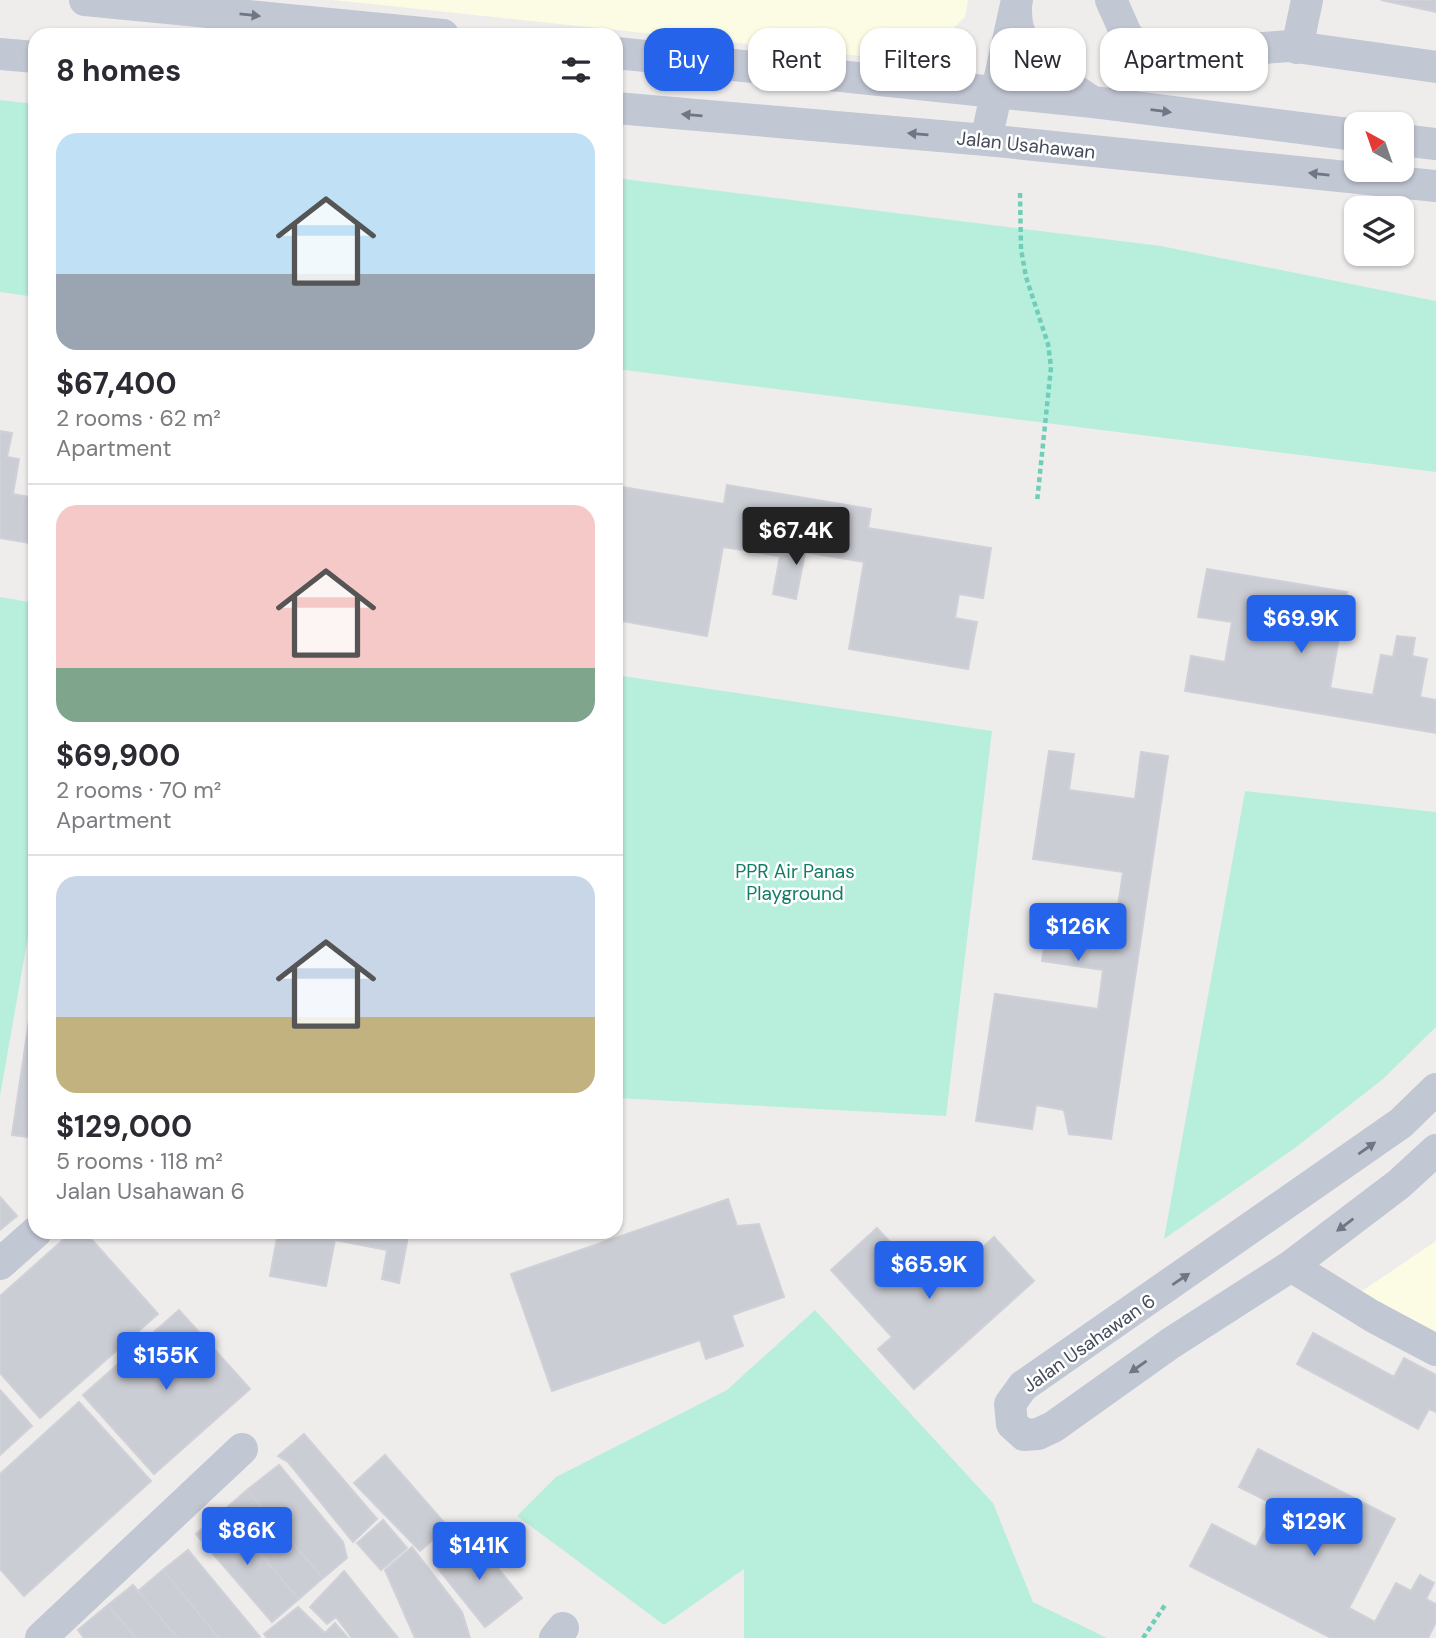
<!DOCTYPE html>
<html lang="en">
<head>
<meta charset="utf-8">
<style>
	body { margin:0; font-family:"DM Sans",sans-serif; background:#f7f7f7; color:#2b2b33; height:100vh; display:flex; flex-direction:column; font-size:26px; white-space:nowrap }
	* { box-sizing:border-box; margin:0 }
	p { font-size:23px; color:#7c7c81 }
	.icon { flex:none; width:38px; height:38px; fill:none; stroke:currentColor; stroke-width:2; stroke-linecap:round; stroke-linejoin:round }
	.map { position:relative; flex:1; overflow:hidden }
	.side { position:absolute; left:28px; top:28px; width:595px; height:1211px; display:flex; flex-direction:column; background:#fff; border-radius:21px; box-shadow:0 2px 5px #0004 }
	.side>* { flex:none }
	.guide { position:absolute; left:644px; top:28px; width:665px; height:63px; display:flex; gap:14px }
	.needle { width:46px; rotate:320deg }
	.buttons { position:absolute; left:1344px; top:112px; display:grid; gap:14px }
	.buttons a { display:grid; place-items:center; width:70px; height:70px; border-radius:14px; background:#fff; box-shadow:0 2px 5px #0004; font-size:35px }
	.price { position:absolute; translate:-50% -60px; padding:0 16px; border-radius:7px; background:#2563eb; color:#fff; font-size:23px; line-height:46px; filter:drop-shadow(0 2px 4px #0008) }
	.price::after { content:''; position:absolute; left:50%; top:42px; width:21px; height:16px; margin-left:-10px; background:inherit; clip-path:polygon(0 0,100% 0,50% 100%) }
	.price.current { background:#222; color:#fff }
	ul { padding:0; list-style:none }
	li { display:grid; align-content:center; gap:14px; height:371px; padding:0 28px }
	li+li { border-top:2px solid #e1e1e2 }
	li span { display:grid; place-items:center; height:217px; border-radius:21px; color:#555 }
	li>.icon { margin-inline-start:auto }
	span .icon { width:126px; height:126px; fill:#fffc; stroke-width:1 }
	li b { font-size:30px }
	h2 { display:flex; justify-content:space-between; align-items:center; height:84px; padding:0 28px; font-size:30px }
	.chip { padding:0 24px; border-radius:21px; background:#fff; box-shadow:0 2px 5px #0004; font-size:24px; line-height:63px }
	.chip.current { background:#2563eb; color:#fff }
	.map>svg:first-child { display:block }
	.commercial { fill:#fcfbe3 }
	.green { fill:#b8efdc }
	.building { fill:#cbcdd4; stroke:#d0d0d8; stroke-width:2 }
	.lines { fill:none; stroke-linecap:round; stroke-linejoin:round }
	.path { stroke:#6fceb8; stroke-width:4.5; stroke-dasharray:5 3.5; stroke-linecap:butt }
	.minor { stroke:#c2c7d4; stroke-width:32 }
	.oneway { fill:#707685 }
	.labels { text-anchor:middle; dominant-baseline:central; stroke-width:5; stroke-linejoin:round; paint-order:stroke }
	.street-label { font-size:19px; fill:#444a5a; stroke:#fff }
	.park-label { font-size:19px; fill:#147c64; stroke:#fff }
</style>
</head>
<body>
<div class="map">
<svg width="1436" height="1638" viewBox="0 0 1436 1638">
	<rect width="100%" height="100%" fill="#efedec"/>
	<path class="commercial" d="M 334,0 L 968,0 L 965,17 L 917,62 Z
		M 1436,1241 L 1436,1364 L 1337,1308 Z"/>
	<path class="green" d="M 0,100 L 35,104 L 35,297 L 0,292 Z
		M 616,178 L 1161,246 L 1436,301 L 1436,472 L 616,369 Z
		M 0,597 L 35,603 L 35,897 L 0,1096 Z
		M 616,675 L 992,731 L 946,1116 L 616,1098 Z
		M 1245,791 L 1436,812 L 1436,1027 L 1383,1079 L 1295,1148 L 1164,1239 Z
		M 815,1310 L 993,1503 L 1033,1602 L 1107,1638 L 744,1638 L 744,1569 L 664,1625 L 517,1516 L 556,1477 L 727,1390 Z"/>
	<path class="building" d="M 1381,0 L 1436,0 L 1436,12 Z
		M 0,431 L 12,433 L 7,457 L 19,459 L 13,494 L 35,498 L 35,544 L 0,538 Z
		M 727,485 L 871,509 L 868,528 L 991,548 L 983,598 L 959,594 L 955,618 L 977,622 L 968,669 L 849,649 L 864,562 L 805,552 L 796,599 L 773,594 L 780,556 L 723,547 L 707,636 L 616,620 L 616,570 L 618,570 L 623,541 L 616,540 L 616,486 L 724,504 Z
		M 1207,569 L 1347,592 L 1330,688 L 1373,695 L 1381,655 L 1393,657 L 1397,636 L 1415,638 L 1412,656 L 1427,659 L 1420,697 L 1436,700 L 1436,733 L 1185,691 L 1191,656 L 1225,662 L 1232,622 L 1198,617 Z
		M 1049,751 L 1074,754 L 1069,790 L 1135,799 L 1141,752 L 1168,756 L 1111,1139 L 1069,1134 L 1064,1110 L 1036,1105 L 1032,1129 L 976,1121 L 995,994 L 1098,1009 L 1103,970 L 1042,961 L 1047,924 L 1114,934 L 1123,872 L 1033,859 Z
		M 35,980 L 35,1138 L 12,1135 Z
		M 0,1197 L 17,1216 L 0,1230 Z
		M 728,1199 L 737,1226 L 759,1224 L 784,1297 L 732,1315 L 743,1346 L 706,1359 L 700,1340 L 552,1391 L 511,1274 Z
		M 877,1228 L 935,1291 L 994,1237 L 1034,1281 L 914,1389 L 878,1349 L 892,1337 L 831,1270 Z
		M 72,1232 L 85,1232 L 158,1314 L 40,1418 L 0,1373 L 0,1296 Z
		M 278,1232 L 409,1232 L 399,1283 L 382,1279 L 387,1250 L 335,1240 L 326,1286 L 270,1276 Z
		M 179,1310 L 250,1389 L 154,1474 L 83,1395 Z
		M 1313,1333 L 1394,1377 L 1404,1358 L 1436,1375 L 1436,1412 L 1429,1409 L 1418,1429 L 1297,1364 Z
		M 0,1390 L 32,1426 L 0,1455 Z
		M 79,1402 L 151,1481 L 24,1596 L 0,1569 L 0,1474 Z
		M 304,1434 L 377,1519 L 353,1542 L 288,1462 L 278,1456 Z
		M 1258,1449 L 1395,1519 L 1349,1608 L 1375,1622 L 1396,1583 L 1411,1591 L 1420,1575 L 1434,1583 L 1426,1599 L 1436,1604 L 1436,1622 L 1428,1638 L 1331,1638 L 1190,1566 L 1212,1524 L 1256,1547 L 1277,1506 L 1239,1487 Z
		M 385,1455 L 448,1527 L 420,1551 L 354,1483 Z
		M 279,1465 L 343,1542 L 347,1558 L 323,1578 L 247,1490 Z
		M 247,1490 L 323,1578 L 299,1599 L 223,1511 Z
		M 223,1511 L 299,1599 L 272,1622 L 196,1534 Z
		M 383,1520 L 407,1548 L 381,1570 L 357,1543 Z
		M 473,1537 L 522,1598 L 485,1627 L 436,1566 Z
		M 412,1547 L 462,1612 L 470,1638 L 415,1638 L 385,1570 Z
		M 188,1550 L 260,1637 L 259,1638 L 219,1638 L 163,1570 Z
		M 163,1570 L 219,1638 L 178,1638 L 138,1591 Z
		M 344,1571 L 398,1638 L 352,1638 L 336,1617 L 327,1624 L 310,1607 Z
		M 133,1585 L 138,1591 L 178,1638 L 136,1638 L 108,1605 Z
		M 108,1605 L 136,1638 L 84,1638 L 78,1630 Z
		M 298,1607 L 325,1633 L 335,1623 L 348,1638 L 267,1638 L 264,1634 Z"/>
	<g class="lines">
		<path class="path" d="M 1020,193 L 1021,249 L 1026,277 L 1048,344 L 1051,367 L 1037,502
			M 1143,1638 L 1165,1605"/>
		<path class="minor" d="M 85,0 L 443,35
			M 1111,0 L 1127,36 L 1152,57 L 1289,46 L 1436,67
			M 1016,6 C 1016,13 1016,21 1018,28 C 1026,58 1066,85 1091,101
			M 1297,48 L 1307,0
			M 616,53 L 1093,102 L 1356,135
			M 0,54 L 35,57
			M 616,108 L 986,140 L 1436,186
			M 986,140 L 1017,0
			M 1402,140 L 1436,144
			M 1436,1089 L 1401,1123 L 1023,1386 L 1010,1404 L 1012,1424 L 1024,1435 L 1038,1434 L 1053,1427 L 1171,1343 L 1291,1266 L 1399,1184 L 1436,1150
			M 0,1264 L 36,1232
			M 1291,1266 L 1372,1316 L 1436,1350
			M 41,1638 L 242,1449
			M 555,1638 L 563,1628"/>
	</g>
	<defs><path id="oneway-solid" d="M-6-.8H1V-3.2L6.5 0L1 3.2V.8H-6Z" transform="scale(1.75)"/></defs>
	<g class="oneway">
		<use href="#oneway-solid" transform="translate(250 15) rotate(6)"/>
		<use href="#oneway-solid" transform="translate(1161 111) rotate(7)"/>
		<use href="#oneway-solid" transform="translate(692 115) rotate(-175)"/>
		<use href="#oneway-solid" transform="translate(918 134) rotate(-175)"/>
		<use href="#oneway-solid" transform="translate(1319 174) rotate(-174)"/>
		<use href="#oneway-solid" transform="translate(1367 1148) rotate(-35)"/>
		<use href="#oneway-solid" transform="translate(1345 1225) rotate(143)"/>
		<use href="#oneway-solid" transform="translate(1181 1279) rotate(-34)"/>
		<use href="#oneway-solid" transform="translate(1138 1367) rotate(145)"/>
	</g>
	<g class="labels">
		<g class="street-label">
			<text transform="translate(1026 145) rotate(6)">Jalan Usahawan</text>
			<text transform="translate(1089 1343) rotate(-35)">Jalan Usahawan 6</text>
		</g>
		<g class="park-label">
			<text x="795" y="871">PPR Air Panas<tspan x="795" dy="22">Playground</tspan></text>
		</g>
	</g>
</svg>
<div class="buttons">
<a><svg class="needle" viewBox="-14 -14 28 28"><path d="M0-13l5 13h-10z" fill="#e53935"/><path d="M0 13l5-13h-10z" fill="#7c7c81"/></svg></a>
<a><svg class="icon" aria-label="layers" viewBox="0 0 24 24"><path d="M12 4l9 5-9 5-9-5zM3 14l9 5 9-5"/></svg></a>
</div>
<b class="price current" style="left:796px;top:567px">$67.4K</b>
<b class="price" style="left:1301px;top:655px">$69.9K</b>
<b class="price" style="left:1078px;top:963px">$126K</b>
<b class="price" style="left:929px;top:1301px">$65.9K</b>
<b class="price" style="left:166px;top:1392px">$155K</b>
<b class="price" style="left:1314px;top:1558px">$129K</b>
<b class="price" style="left:247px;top:1567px">$86K</b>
<b class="price" style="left:479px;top:1582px">$141K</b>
<div class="guide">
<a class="chip current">Buy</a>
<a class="chip">Rent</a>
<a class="chip">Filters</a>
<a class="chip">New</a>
<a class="chip">Apartment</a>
</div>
<section class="side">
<h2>8 homes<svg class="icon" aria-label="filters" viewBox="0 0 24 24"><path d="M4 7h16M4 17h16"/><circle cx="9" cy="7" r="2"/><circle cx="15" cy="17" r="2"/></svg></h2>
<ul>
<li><span style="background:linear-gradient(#bfe0f5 65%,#9aa5b1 0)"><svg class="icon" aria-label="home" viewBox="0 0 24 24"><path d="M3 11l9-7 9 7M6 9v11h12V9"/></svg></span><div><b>$67,400</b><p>2 rooms · 62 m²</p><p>Apartment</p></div></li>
<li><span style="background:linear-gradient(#f6c9c9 75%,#7fa58c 0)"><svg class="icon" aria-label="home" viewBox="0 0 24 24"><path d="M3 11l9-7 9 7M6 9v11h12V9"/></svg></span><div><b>$69,900</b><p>2 rooms · 70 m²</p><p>Apartment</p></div></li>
<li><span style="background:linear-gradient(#c9d6e8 65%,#c2b280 0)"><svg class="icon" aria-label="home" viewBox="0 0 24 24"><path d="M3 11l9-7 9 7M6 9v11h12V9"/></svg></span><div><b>$129,000</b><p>5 rooms · 118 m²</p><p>Jalan Usahawan 6</p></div></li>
</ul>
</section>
</div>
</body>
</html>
